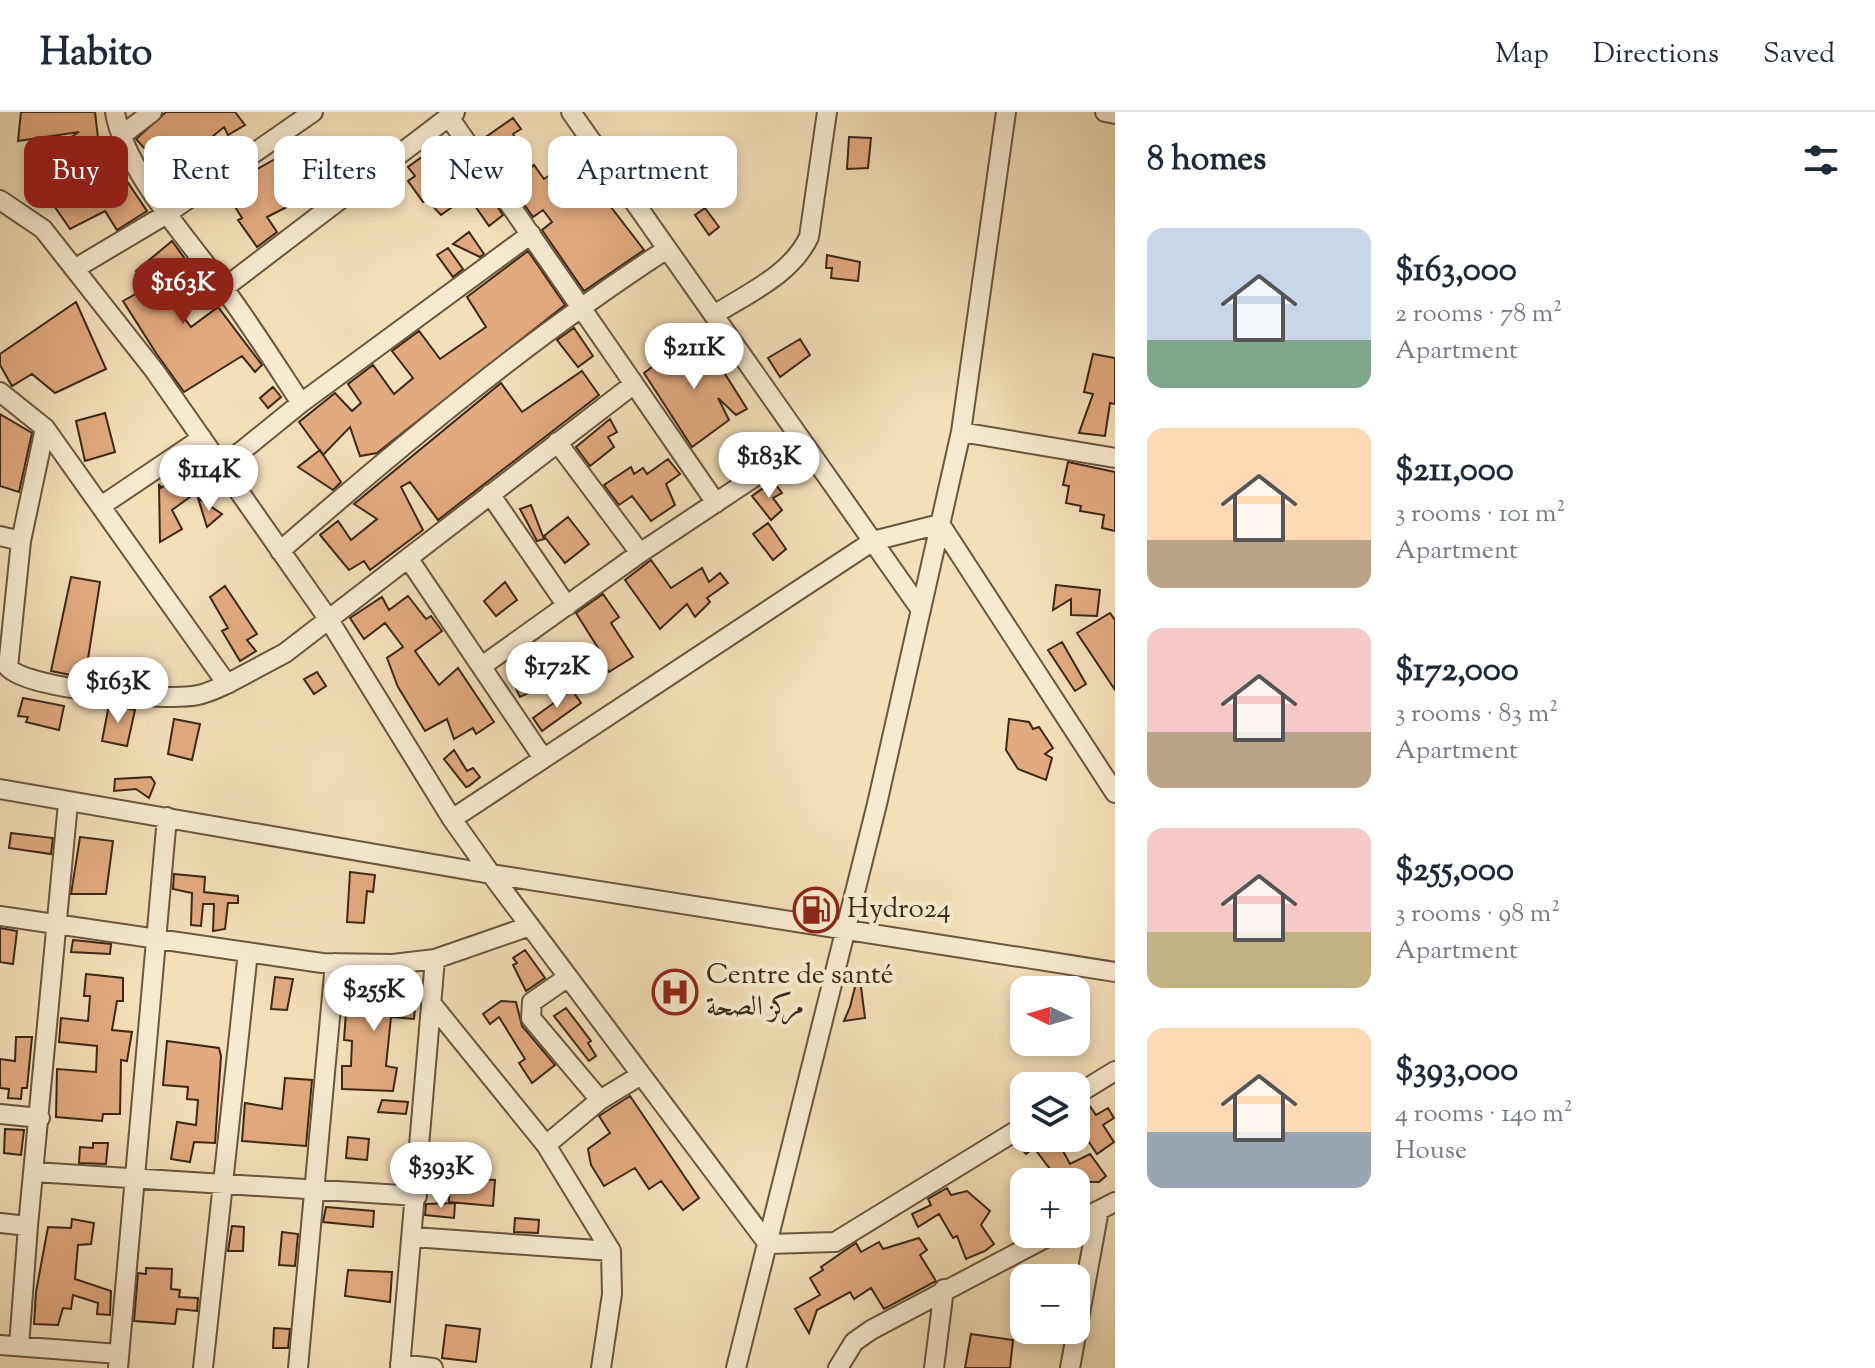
<!DOCTYPE html>
<html lang="en">
<head>
<meta charset="utf-8">
<style>
	body { margin:0; font-family:"Sorts Mill Goudy",Amiri,serif; background:#f2f2f3; color:#1f2937; height:100vh; display:flex; flex-direction:column; font-size:30px; white-space:nowrap }
	* { box-sizing:border-box; margin:0 }
	p { font-size:26px; color:#747a83 }
	.icon { flex:none; width:44px; height:44px; fill:none; stroke:currentColor; stroke-width:2; stroke-linecap:round; stroke-linejoin:round }
	.map { position:relative; flex:1; overflow:hidden }
	.drawer { display:flex; flex-direction:column; background:#fff; width:760px }
	.drawer>* { flex:none }
	.banner { position:absolute; left:24px; top:24px; width:760px; height:72px; display:flex; gap:16px }
	.needle { width:52px; rotate:275deg }
	.tools { position:absolute; left:1010px; top:864px; display:grid; gap:16px }
	.tools a { display:grid; place-items:center; width:80px; height:80px; border-radius:16px; background:#fff; box-shadow:0 4px 12px #0003; font-size:40px }
	.price { position:absolute; translate:-50% -68px; padding:0 18px; border-radius:28px; background:#fff; color:#222; font-size:26px; line-height:52px; filter:drop-shadow(0 2px 4px #0008) }
	.price::after { content:''; position:absolute; left:50%; top:48px; width:24px; height:18px; margin-left:-12px; background:inherit; clip-path:polygon(0 0,100% 0,50% 100%) }
	.price.on { background:#8f2418; color:#fff }
	ul { padding:0; list-style:none }
	li { display:flex; align-items:center; gap:24px; height:200px; padding:0 32px }
	li span { display:grid; place-items:center; flex:none; width:224px; height:160px; border-radius:16px; color:#555 }
	li>.icon { margin-inline-start:auto }
	span .icon { width:96px; height:96px; fill:#fffc; stroke-width:1 }
	li b { font-size:34px }
	h2 { display:flex; justify-content:space-between; align-items:center; height:96px; padding:0 32px; font-size:34px }
	.pill { padding:0 28px; border-radius:16px; background:#fff; box-shadow:0 4px 12px #0003; font-size:28px; line-height:72px }
	.pill.on { background:#8f2418; color:#fff }
	header { display:flex; align-items:center; gap:48px; box-sizing:border-box; height:112px; padding:0 40px; background:#fff; border-bottom:2px solid #e0e1e3 }
	header strong { font-size:38px }
	nav { display:flex; gap:44px; margin-inline-start:auto; font-size:28px }
	main { display:flex; flex:1; min-height:0 }
	.map>svg:first-child { display:block }
	.building { fill:#e2aa7f; stroke:#3c2716; stroke-width:2 }
	.lines { fill:none; stroke-linecap:round; stroke-linejoin:round }
	.minor-casing { stroke:#6a553e; stroke-width:22 }
	.minor { stroke:#f7ead1; stroke-width:18 }
	.labels { text-anchor:middle; dominant-baseline:central; stroke-width:8; stroke-linejoin:round; paint-order:stroke }
	.poi-label { font-size:28px; fill:#3c2716; stroke:#f7ead1; text-anchor:start }
</style>
</head>
<body>
<header>
<strong>Habito</strong>
<nav><a>Map</a><a>Directions</a><a>Saved</a></nav>
</header>
<main>
<div class="map">
<svg width="1115" height="1256" viewBox="0 0 1115 1256">
	<rect width="100%" height="100%" fill="#f3dfb8"/>
	<filter id="stains"><feTurbulence type="fractalNoise" baseFrequency=".0025" numOctaves="4"/><feColorMatrix values="0 0 0 0 .2 0 0 0 0 .09 0 0 0 0 .02 0 0 0 .5 -.17"/></filter>
	<radialGradient id="worn" r=".72"><stop offset=".6" stop-color="#630" stop-opacity="0"/><stop offset="1" stop-color="#630" stop-opacity=".3"/></radialGradient>
	<path class="building" d="M 21,0 L 95,0 L 98,26 L 147,99 L 117,118 L 105,99 L 70,117 L 26,53 L 79,20 L 18,29 Z
		M 166,0 L 235,0 L 245,13 L 228,23 L 224,15 L 195,39 L 208,55 L 186,72 L 156,30 L 145,37 L 136,27 Z
		M 513,6 L 521,17 L 513,22 L 518,30 L 501,45 L 516,68 L 534,53 L 544,67 L 574,47 L 644,138 L 584,179 L 542,118 L 552,110 L 543,98 L 533,105 L 480,29 Z
		M 849,25 L 871,26 L 868,56 L 847,57 Z
		M 359,28 L 372,48 L 338,74 L 322,49 Z
		M 426,42 L 449,73 L 471,57 L 503,103 L 489,114 L 468,84 L 441,103 L 427,88 L 423,90 L 408,69 L 415,64 L 408,55 Z
		M 277,46 L 309,84 L 267,105 L 277,120 L 257,135 L 238,108 L 242,106 L 229,85 L 246,75 L 238,68 Z
		M 705,96 L 719,115 L 709,123 L 695,103 Z
		M 469,120 L 484,142 L 480,145 L 453,132 Z
		M 172,129 L 188,151 L 174,160 L 180,168 L 165,180 L 191,215 L 218,195 L 262,253 L 255,260 L 242,244 L 184,280 L 156,241 L 123,189 L 148,175 L 136,159 Z
		M 448,136 L 463,157 L 453,165 L 437,143 Z
		M 528,139 L 565,193 L 377,341 L 360,344 L 350,315 L 323,343 L 299,310 L 335,281 L 352,299 L 361,291 L 348,272 L 373,253 L 394,282 L 413,266 L 392,239 L 419,219 L 440,247 L 486,215 L 467,185 Z
		M 827,143 L 860,150 L 858,169 L 831,166 L 832,156 L 826,156 Z
		M 76,190 L 106,257 L 55,281 L 32,262 L 12,274 L 0,253 L 0,242 Z
		M 574,216 L 593,244 L 578,255 L 557,228 Z
		M 800,227 L 810,243 L 780,265 L 768,246 Z
		M 674,231 L 687,244 L 703,233 L 710,238 L 747,297 L 736,303 L 718,286 L 729,308 L 692,335 L 644,261 L 660,249 L 656,243 Z
		M 1093,242 L 1115,246 L 1115,292 L 1110,291 L 1105,324 L 1079,321 L 1093,282 L 1084,280 Z
		M 582,259 L 599,283 L 438,408 L 410,370 L 401,375 L 423,418 L 370,458 L 364,449 L 349,458 L 320,423 L 338,409 L 351,428 L 377,407 L 354,392 L 501,271 L 522,300 Z
		M 273,275 L 281,285 L 268,296 L 260,286 Z
		M 105,301 L 115,340 L 85,349 L 76,309 Z
		M 0,302 L 32,321 L 19,380 L 0,374 Z
		M 610,307 L 617,320 L 608,325 L 614,335 L 590,354 L 576,335 Z
		M 740,330 L 751,353 L 743,358 L 729,339 Z
		M 320,338 L 341,370 L 333,378 L 298,355 Z
		M 668,347 L 680,362 L 666,372 L 675,393 L 651,409 L 632,384 L 619,393 L 604,373 L 631,355 L 634,362 L 643,356 L 647,362 Z
		M 1068,350 L 1115,360 L 1115,419 L 1102,416 L 1104,403 L 1080,399 L 1081,394 L 1066,391 L 1069,374 L 1063,373 Z
		M 187,356 L 201,371 L 201,377 L 172,398 L 182,417 L 160,430 L 159,372 L 161,376 Z
		M 773,369 L 782,381 L 773,386 L 782,398 L 771,408 L 752,384 Z
		M 198,386 L 222,402 L 207,415 Z
		M 531,393 L 544,427 L 537,429 L 520,397 Z
		M 568,405 L 589,432 L 565,451 L 544,424 Z
		M 768,411 L 786,437 L 773,448 L 753,422 Z
		M 651,448 L 671,476 L 702,456 L 709,470 L 720,461 L 728,471 L 707,486 L 710,490 L 695,505 L 687,492 L 660,517 L 625,468 Z
		M 71,465 L 100,470 L 85,566 L 51,559 Z
		M 505,470 L 517,488 L 496,504 L 484,489 Z
		M 1056,473 L 1100,478 L 1097,504 L 1071,503 L 1071,487 L 1053,498 Z
		M 225,474 L 257,522 L 247,528 L 256,539 L 240,549 L 222,519 L 228,516 L 210,485 Z
		M 603,482 L 619,505 L 611,511 L 633,545 L 609,560 L 602,549 L 605,547 L 576,501 Z
		M 408,484 L 426,507 L 431,504 L 442,519 L 415,539 L 439,573 L 458,556 L 494,610 L 476,622 L 473,616 L 454,627 L 447,607 L 425,619 L 398,575 L 387,546 L 403,535 L 385,511 L 364,527 L 350,506 L 382,485 L 389,498 Z
		M 1110,501 L 1115,508 L 1115,578 L 1077,521 Z
		M 1062,530 L 1086,572 L 1075,579 L 1048,538 Z
		M 535,531 L 563,565 L 520,585 L 509,562 L 524,550 L 519,543 Z
		M 317,560 L 326,574 L 314,582 L 304,567 Z
		M 572,578 L 581,591 L 542,619 L 533,606 Z
		M 23,586 L 64,594 L 59,618 L 26,610 L 28,605 L 18,604 Z
		M 109,593 L 135,598 L 127,634 L 102,629 Z
		M 174,607 L 200,612 L 192,648 L 168,642 Z
		M 1009,607 L 1029,610 L 1033,617 L 1039,615 L 1053,636 L 1045,642 L 1052,646 L 1046,668 L 1018,657 L 1006,638 Z
		M 454,638 L 467,659 L 473,656 L 480,665 L 469,674 L 466,675 L 444,647 Z
		M 151,665 L 155,671 L 149,686 L 136,677 L 114,679 L 115,667 Z
		M 11,721 L 53,726 L 51,742 L 9,736 Z
		M 80,725 L 113,729 L 106,782 L 71,782 Z
		M 350,760 L 375,763 L 373,780 L 367,779 L 364,811 L 347,810 Z
		M 174,762 L 205,765 L 204,780 L 238,784 L 238,791 L 228,791 L 225,817 L 213,819 L 214,792 L 203,792 L 201,814 L 191,813 L 192,781 L 173,777 Z
		M 0,816 L 17,819 L 13,852 L 0,850 Z
		M 73,828 L 111,832 L 110,842 L 71,840 Z
		M 525,838 L 545,866 L 526,879 L 513,853 L 517,851 L 513,846 Z
		M 859,859 L 865,906 L 844,909 L 850,895 Z
		M 86,862 L 123,866 L 123,889 L 117,889 L 112,918 L 132,920 L 127,949 L 121,948 L 120,1002 L 103,1002 L 102,1009 L 56,1005 L 57,957 L 96,960 L 97,934 L 59,930 L 61,906 L 88,909 L 90,884 L 84,884 Z
		M 275,865 L 293,867 L 287,898 L 271,897 Z
		M 392,870 L 417,872 L 414,907 L 391,905 L 386,954 L 397,956 L 393,979 L 342,977 L 342,954 L 351,954 L 352,929 L 344,928 L 348,872 L 392,875 Z
		M 501,889 L 516,890 L 522,914 L 555,953 L 532,971 L 519,951 L 525,947 L 499,905 L 490,912 L 483,902 Z
		M 566,896 L 591,929 L 588,931 L 596,944 L 589,949 L 554,904 Z
		M 16,925 L 32,925 L 27,976 L 22,976 L 21,987 L 8,986 L 9,977 L 0,976 L 0,947 L 15,949 Z
		M 167,929 L 219,936 L 221,944 L 215,1031 L 194,1030 L 190,1050 L 171,1047 L 177,1010 L 196,1013 L 198,988 L 187,987 L 188,975 L 163,973 Z
		M 285,966 L 312,968 L 306,1034 L 242,1029 L 245,991 L 282,997 Z
		M 630,984 L 699,1086 L 683,1098 L 661,1069 L 649,1077 L 635,1056 L 604,1074 L 591,1053 L 588,1037 L 610,1021 L 599,1004 Z
		M 382,988 L 408,990 L 406,1002 L 378,1000 Z
		M 1089,993 L 1096,1003 L 1108,996 L 1114,1006 L 1103,1013 L 1114,1030 L 1097,1042 L 1076,1011 L 1076,1001 Z
		M 5,1017 L 24,1018 L 21,1043 L 4,1041 Z
		M 348,1025 L 369,1027 L 367,1048 L 346,1046 Z
		M 1027,1026 L 1056,1026 L 1070,1052 L 1090,1042 L 1106,1064 L 1099,1070 L 1060,1070 L 1034,1036 L 1026,1042 L 1018,1033 Z
		M 93,1031 L 108,1031 L 106,1052 L 79,1051 L 80,1035 L 93,1036 Z
		M 450,1066 L 495,1068 L 493,1094 L 449,1090 Z
		M 947,1076 L 951,1083 L 967,1079 L 990,1099 L 981,1113 L 994,1132 L 985,1139 L 966,1147 L 957,1124 L 953,1126 L 939,1102 L 918,1115 L 912,1102 L 931,1093 L 928,1087 Z
		M 455,1091 L 454,1106 L 425,1103 L 426,1092 Z
		M 326,1095 L 374,1099 L 373,1115 L 323,1110 Z
		M 515,1106 L 539,1108 L 538,1121 L 514,1120 Z
		M 72,1107 L 94,1111 L 91,1132 L 78,1133 L 75,1167 L 111,1179 L 110,1203 L 97,1202 L 98,1191 L 73,1183 L 71,1197 L 63,1196 L 58,1213 L 34,1212 L 36,1180 L 48,1115 L 71,1116 Z
		M 232,1114 L 244,1115 L 243,1139 L 228,1139 Z
		M 282,1120 L 298,1122 L 295,1154 L 279,1153 Z
		M 919,1126 L 927,1138 L 920,1143 L 936,1169 L 884,1197 L 871,1176 L 854,1187 L 850,1180 L 817,1198 L 809,1221 L 795,1197 L 820,1183 L 810,1166 L 823,1158 L 821,1155 L 856,1131 L 861,1140 L 879,1130 L 883,1137 Z
		M 146,1156 L 172,1157 L 171,1177 L 180,1178 L 179,1185 L 198,1186 L 197,1199 L 177,1197 L 175,1212 L 134,1209 L 138,1161 L 146,1162 Z
		M 348,1158 L 392,1160 L 390,1190 L 345,1184 Z
		M 446,1213 L 480,1217 L 476,1250 L 442,1246 Z
		M 274,1216 L 290,1217 L 288,1236 L 273,1236 Z
		M 971,1222 L 1013,1228 L 1010,1256 L 965,1256 Z"/>
	<g class="lines">
		<g class="minor-casing">
			<path id="minor" d="M 115,0 C 125,60 190,129 225,178 C 252,215 276,253 301,291
				M 571,0 L 921,498
				M 1105,0 L 1115,2
				M 449,5 L 634,272
				M 122,23 L 152,0
				M 276,26 L 332,93
				M 0,88 L 43,117 L 154,258 L 329,508 L 452,707 L 491,762 L 768,1132 L 835,1130 L 1024,1014
				M 76,156 L 165,103 L 313,0
				M 224,176 L 455,0
				M 714,203 C 748,181 791,163 809,125 L 827,0
				M 0,280 L 45,316 L 227,572 L 285,541 L 634,272 L 716,391
				M 45,316 L 21,429 L 8,555 C 25,577 168,590 198,583 C 208,581 218,576 227,572
				M 961,320 L 1115,346
				M 557,330 L 640,441
				M 222,355 L 301,291 L 531,122
				M 490,382 L 567,494
				M 101,394 L 202,326
				M 0,424 L 21,429
				M 280,439 C 403,332 530,226 667,137
				M 408,446 L 543,646
				M 482,554 L 640,441 L 804,332
				M 0,677 L 491,762 L 1115,860
				M 452,707 L 873,429 L 940,412 L 1115,681
				M 0,804 L 322,851 L 393,852 L 435,847 L 530,814
				M 568,865 L 532,890 L 531,906 L 600,988 L 641,963
				M 431,891 L 546,1033 L 600,988
				M 1076,983 L 1115,959
				M 0,1002 L 40,1006
				M 546,1033 L 611,1139 L 612,1182 L 601,1256
				M 34,1060 L 417,1084
				M 1076,1110 L 1115,1090
				M 0,1111 L 28,1114 L 68,691
				M 413,1125 L 611,1139
				M 0,1233 L 119,1242
				M 19,1234 L 28,1114
				M 400,1252 L 433,1256
				M 118,1256 L 167,705
				M 203,1256 L 248,840
				M 298,1256 L 335,851
				M 400,1256 L 435,847
				M 736,1256 L 877,692 L 961,320 L 1006,0
				M 838,1256 L 854,1230 L 871,1218 L 1053,1122
				M 934,1256 L 944,1177
				M 1070,1256 L 1099,1098"/>
		</g>
		<use href="#minor" class="minor"/>
	</g>
	<defs>
		<g id="fuel-ring" transform="scale(2.3)"><circle r="9.5" fill="#f7ead1" stroke="#8f2418" stroke-width="1.5"/><path d="M-5.5-6h7V0h2V4h1.3V-2.5L3-4.5l.8-.8L6-3V5H2.5V1h-1V6h-7ZM-4.2-4.7v3.2H.2V-4.7Z" fill="#8f2418"/></g>
		<g id="hospital-ring" transform="scale(2.3)"><circle r="9.5" fill="#f7ead1" stroke="#8f2418" stroke-width="1.5"/><path d="M-5-5h3v3.5h4V-5h3V5h-3V1.5h-4V5h-3Z" fill="#8f2418"/></g>
	</defs>
	<g fill-rule="evenodd">
		<use href="#fuel-ring" x="816" y="798"/>
		<use href="#hospital-ring" x="675" y="880"/>
	</g>
	<g class="labels">
		<g class="poi-label">
			<text x="847" y="798">Hydro24</text>
			<text x="706" y="864">Centre de santé<tspan x="706" dy="32">مركز الصحة</tspan></text>
		</g>
	</g>
	<rect width="100%" height="100%" filter="url(#stains)"/>
	<rect width="100%" height="100%" fill="url(#worn)"/>
</svg>
<div class="tools">
<a><svg class="needle" viewBox="-14 -14 28 28"><path d="M0-13l5 13h-10z" fill="#e53935"/><path d="M0 13l5-13h-10z" fill="#747a83"/></svg></a>
<a><svg class="icon" aria-label="layers" viewBox="0 0 24 24"><path d="M12 4l9 5-9 5-9-5zM3 14l9 5 9-5"/></svg></a>
<a>+</a>
<a>−</a>
</div>
<b class="price on" style="left:183px;top:214px">$163K</b>
<b class="price" style="left:694px;top:279px">$211K</b>
<b class="price" style="left:769px;top:388px">$183K</b>
<b class="price" style="left:209px;top:401px">$114K</b>
<b class="price" style="left:557px;top:598px">$172K</b>
<b class="price" style="left:118px;top:613px">$163K</b>
<b class="price" style="left:374px;top:921px">$255K</b>
<b class="price" style="left:441px;top:1098px">$393K</b>
<div class="banner">
<a class="pill on">Buy</a>
<a class="pill">Rent</a>
<a class="pill">Filters</a>
<a class="pill">New</a>
<a class="pill">Apartment</a>
</div>
</div>
<section class="drawer">
<h2>8 homes<svg class="icon" aria-label="filters" viewBox="0 0 24 24"><path d="M4 7h16M4 17h16"/><circle cx="9" cy="7" r="2"/><circle cx="15" cy="17" r="2"/></svg></h2>
<ul>
<li><span style="background:linear-gradient(#c9d6e8 70%,#7fa58c 0)"><svg class="icon" aria-label="home" viewBox="0 0 24 24"><path d="M3 11l9-7 9 7M6 9v11h12V9"/></svg></span><div><b>$163,000</b><p>2 rooms · 78 m²</p><p>Apartment</p></div></li>
<li><span style="background:linear-gradient(#ffd9b3 70%,#b9a48a 0)"><svg class="icon" aria-label="home" viewBox="0 0 24 24"><path d="M3 11l9-7 9 7M6 9v11h12V9"/></svg></span><div><b>$211,000</b><p>3 rooms · 101 m²</p><p>Apartment</p></div></li>
<li><span style="background:linear-gradient(#f6c9c9 65%,#b9a48a 0)"><svg class="icon" aria-label="home" viewBox="0 0 24 24"><path d="M3 11l9-7 9 7M6 9v11h12V9"/></svg></span><div><b>$172,000</b><p>3 rooms · 83 m²</p><p>Apartment</p></div></li>
<li><span style="background:linear-gradient(#f6c9c9 65%,#c2b280 0)"><svg class="icon" aria-label="home" viewBox="0 0 24 24"><path d="M3 11l9-7 9 7M6 9v11h12V9"/></svg></span><div><b>$255,000</b><p>3 rooms · 98 m²</p><p>Apartment</p></div></li>
<li><span style="background:linear-gradient(#ffd9b3 65%,#9aa5b1 0)"><svg class="icon" aria-label="home" viewBox="0 0 24 24"><path d="M3 11l9-7 9 7M6 9v11h12V9"/></svg></span><div><b>$393,000</b><p>4 rooms · 140 m²</p><p>House</p></div></li>
</ul>
</section>
</main>
</body>
</html>
